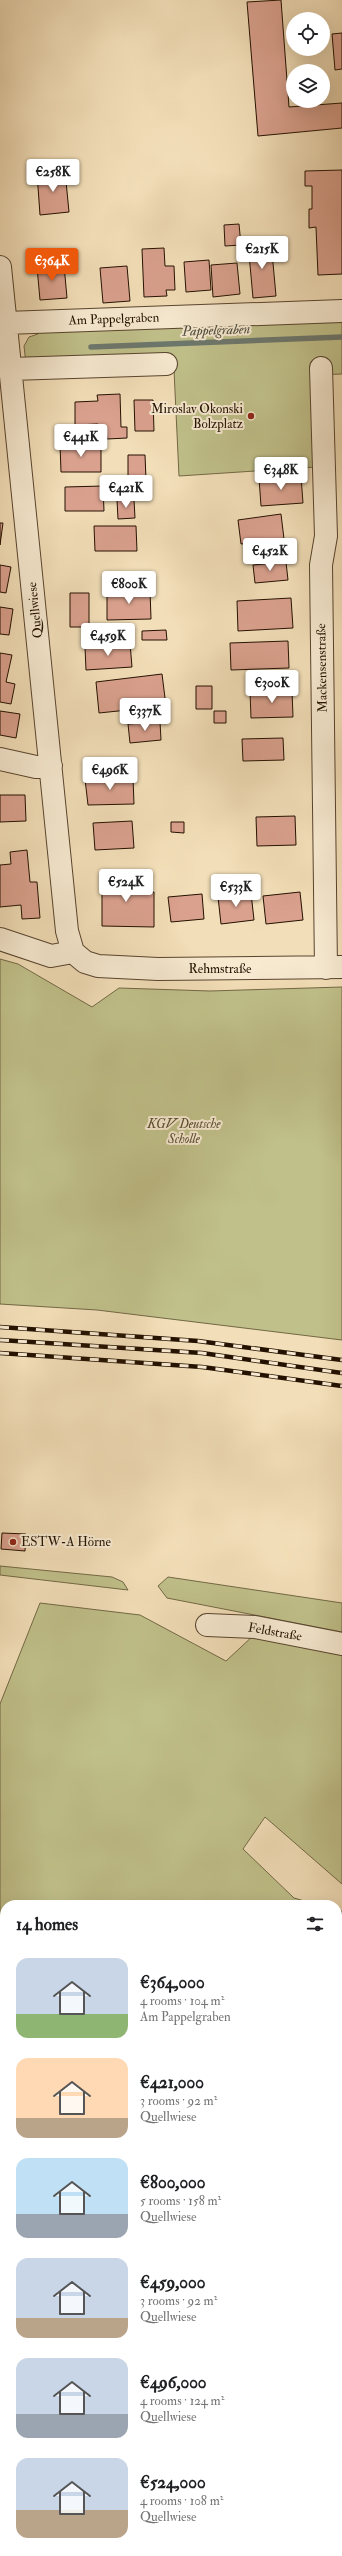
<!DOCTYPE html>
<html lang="en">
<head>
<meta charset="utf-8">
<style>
	body { margin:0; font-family:"IM FELL Double Pica",serif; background:#f6f6f6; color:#202124; height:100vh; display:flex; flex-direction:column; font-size:15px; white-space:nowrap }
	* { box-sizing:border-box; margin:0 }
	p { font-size:13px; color:#757577 }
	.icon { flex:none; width:22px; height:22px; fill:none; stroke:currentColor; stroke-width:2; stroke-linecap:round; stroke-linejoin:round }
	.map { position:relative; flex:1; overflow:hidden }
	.side { position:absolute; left:0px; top:1900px; width:342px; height:656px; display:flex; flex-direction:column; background:#fff; border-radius:16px 16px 0 0; box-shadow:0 4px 16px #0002 }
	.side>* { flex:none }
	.controls { position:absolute; left:286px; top:12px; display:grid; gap:8px }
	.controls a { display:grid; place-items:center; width:44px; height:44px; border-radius:50%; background:#fff; box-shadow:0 4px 16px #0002; font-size:20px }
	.price { position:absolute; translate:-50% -34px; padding:0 9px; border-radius:4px; background:#fff; color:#222; font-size:13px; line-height:26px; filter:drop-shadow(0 1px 2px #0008) }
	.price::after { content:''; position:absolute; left:50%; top:24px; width:12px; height:9px; margin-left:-6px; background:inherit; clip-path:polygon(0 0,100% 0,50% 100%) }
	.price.active { background:#ea580c; color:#fff }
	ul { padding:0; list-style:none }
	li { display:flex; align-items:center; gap:12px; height:100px; padding:0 16px }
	li span { display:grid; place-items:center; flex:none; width:112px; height:80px; border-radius:12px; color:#555 }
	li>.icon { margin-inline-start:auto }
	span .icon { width:48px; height:48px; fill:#fffc; stroke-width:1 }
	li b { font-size:17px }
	h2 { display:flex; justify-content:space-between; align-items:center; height:48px; padding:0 16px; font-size:17px }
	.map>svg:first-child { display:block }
	.green { fill:#c0c08a; stroke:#726845 }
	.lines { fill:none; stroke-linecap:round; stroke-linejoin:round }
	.stream { stroke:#6c776d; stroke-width:5.5 }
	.building { fill:#daa18e; stroke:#241100 }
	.minor-casing { stroke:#58442e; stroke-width:24 }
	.minor { stroke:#f7ead1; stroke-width:22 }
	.rail-casing { stroke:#241100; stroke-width:4.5 }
	.rail { stroke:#f7ead1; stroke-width:3; stroke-dasharray:9; stroke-linecap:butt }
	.poi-dot { fill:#8f2418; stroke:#f7ead1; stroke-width:1.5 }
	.labels { text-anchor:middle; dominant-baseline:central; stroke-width:4; stroke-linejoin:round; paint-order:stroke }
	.street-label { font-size:13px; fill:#241100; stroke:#f7ead1 }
	.poi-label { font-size:13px; fill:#241100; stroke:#f7ead1; text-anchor:end }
	.park-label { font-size:13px; font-style:italic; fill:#5b4e30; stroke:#f7ead1 }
	.water-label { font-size:14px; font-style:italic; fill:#4e4c3f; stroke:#f7ead1 }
</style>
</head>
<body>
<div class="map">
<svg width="342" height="2556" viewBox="0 0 342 2556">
	<rect width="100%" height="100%" fill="#f2deb8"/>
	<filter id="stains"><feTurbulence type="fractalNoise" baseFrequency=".005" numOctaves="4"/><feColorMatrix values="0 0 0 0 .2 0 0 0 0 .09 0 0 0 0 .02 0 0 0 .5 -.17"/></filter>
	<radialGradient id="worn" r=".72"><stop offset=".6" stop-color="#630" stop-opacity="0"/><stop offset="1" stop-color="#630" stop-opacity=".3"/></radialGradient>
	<path class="green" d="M 342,318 L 342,374 L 315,375 L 316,467 L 179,476 L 174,370 L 26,364 L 24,346 L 29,337 L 38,334 L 39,329 Z
		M 0,959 L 18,964 L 92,1007 L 119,988 L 210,991 L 342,987 L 342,1340 L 97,1310 L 0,1304 Z
		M 0,1566 L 112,1577 L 123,1582 L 128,1590 L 0,1575 Z
		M 168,1577 L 342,1603 L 342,1632 L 167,1598 L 158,1586 Z
		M 40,1603 L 140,1615 L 226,1661 L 255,1634 L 342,1651 L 342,1884 L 265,1817 L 243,1849 L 294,1898 L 318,1905 L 5,1905 L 5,1943 L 0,1938 L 0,1704 Z
		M 337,1910 L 342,1911 L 342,2290 L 337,2296 Z
		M 5,2230 L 5,2298 L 0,2295 L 0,2239 Z
		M 0,2339 L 5,2341 L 5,2495 L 0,2499 Z"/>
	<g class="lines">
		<path class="stream" d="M 91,347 L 342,337
			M 337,2068 L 342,2062"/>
	</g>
	<path class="building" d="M 281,0 L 289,107 L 342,103 L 342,128 L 258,136 L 247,2 Z
		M 342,33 L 342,69 L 335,70 L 332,34 Z
		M 342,170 L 342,274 L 318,275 L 316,227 L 309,228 L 309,209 L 312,209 L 312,186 L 305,186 L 305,171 Z
		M 65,171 L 69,212 L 40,215 L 37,173 Z
		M 239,224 L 241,245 L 225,246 L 224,225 Z
		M 271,241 L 276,296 L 253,298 L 248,243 Z
		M 164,248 L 165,266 L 174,266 L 175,290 L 166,290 L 167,296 L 144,297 L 142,249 Z
		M 209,260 L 211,290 L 186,292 L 184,262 Z
		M 237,263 L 240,294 L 213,297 L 211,265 Z
		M 64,265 L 67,298 L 40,300 L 37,267 Z
		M 127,266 L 130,301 L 103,303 L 100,268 Z
		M 120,394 L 121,427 L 127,427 L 127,438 L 107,439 L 106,429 L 98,429 L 98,424 L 75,425 L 75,402 L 98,401 L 97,395 Z
		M 134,400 L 153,400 L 154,431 L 135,431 Z
		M 101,444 L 101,472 L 61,472 L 60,445 Z
		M 128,455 L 145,455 L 146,479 L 128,479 Z
		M 301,476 L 303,503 L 261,506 L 259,478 Z
		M 103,486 L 104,511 L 65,511 L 65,487 Z
		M 117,500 L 134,500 L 135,518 L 118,519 Z
		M 281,514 L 284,539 L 241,544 L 238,520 Z
		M 0,523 L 3,523 L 0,545 Z
		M 94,526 L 136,526 L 137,551 L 95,551 Z
		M 286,562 L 288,580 L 255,583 L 253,565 Z
		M 0,565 L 11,567 L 6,593 L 0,592 Z
		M 150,590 L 151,619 L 107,620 L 107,591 Z
		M 70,593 L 89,593 L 89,627 L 70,627 Z
		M 291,598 L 293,628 L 238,631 L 237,601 Z
		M 0,607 L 13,609 L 9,635 L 0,634 Z
		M 166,630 L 167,640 L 142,640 L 142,631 Z
		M 288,641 L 289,668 L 231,670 L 230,643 Z
		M 130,643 L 132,667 L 86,670 L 85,647 Z
		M 0,653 L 12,655 L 6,682 L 15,684 L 11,704 L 0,702 Z
		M 162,674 L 166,706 L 99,713 L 96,682 Z
		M 196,686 L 212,686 L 212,709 L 196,709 Z
		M 292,691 L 293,717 L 251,718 L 250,692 Z
		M 0,711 L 20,714 L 16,738 L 0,735 Z
		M 214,711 L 226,711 L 226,723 L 214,723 Z
		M 160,722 L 161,740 L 130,743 L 128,724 Z
		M 283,738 L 284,760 L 243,761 L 242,739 Z
		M 133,778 L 134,804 L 88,805 L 85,779 Z
		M 0,795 L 25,795 L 26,821 L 0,822 Z
		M 295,816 L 296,845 L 257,846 L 256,817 Z
		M 132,821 L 134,848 L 95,850 L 93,823 Z
		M 171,822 L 184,822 L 184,833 L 171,832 Z
		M 27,850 L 30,882 L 37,882 L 40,918 L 22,919 L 21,905 L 0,907 L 0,865 L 11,864 L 10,852 Z
		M 102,874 L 136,874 L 136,892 L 154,892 L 154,927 L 102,926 Z
		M 300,892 L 303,920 L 266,924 L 263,896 Z
		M 251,893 L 254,920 L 221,924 L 218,897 Z
		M 202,894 L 204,919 L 171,922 L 168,897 Z
		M 2,1533 L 26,1534 L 25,1551 L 1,1549 Z"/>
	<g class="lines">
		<g class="minor-casing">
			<path id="minor" d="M 0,267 L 67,931 L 73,952 L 85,962 L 98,966 L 158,969 L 342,967
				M 6,323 L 342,311
				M 321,368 L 326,536 L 321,565 L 326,968
				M 11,369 L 166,364
				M 0,759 L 36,767 L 51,766
				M 0,939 L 51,956 L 73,952
				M 207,1625 L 255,1627 L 342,1644
				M 0,2312 L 5,2314
				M 337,2375 L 342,2376
				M 0,2516 L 5,2513"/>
		</g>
		<use href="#minor" class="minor"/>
		<g class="rail-casing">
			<path id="rail" d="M 0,1327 L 198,1341 L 342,1360
				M 0,1340 L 202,1353 L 342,1373
				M 0,1353 L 202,1367 L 342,1386"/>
		</g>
		<use href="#rail" class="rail"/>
	</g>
	<g class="poi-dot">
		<circle cx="251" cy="416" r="4"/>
		<circle cx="13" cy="1542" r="4"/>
	</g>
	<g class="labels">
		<g class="street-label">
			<text transform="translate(114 319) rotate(-2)">Am Pappelgraben</text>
			<text transform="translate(35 610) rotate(-96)">Quellwiese</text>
			<text transform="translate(322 668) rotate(-91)">Mackensenstraße</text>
			<text x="220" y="969">Rehmstraße</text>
			<text transform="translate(275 1632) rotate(10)">Feldstraße</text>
		</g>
		<g class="poi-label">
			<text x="243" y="409">Miroslav Okonski<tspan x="243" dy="15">Bolzplatz</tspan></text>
			<text x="21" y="1542" text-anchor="start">ESTW-A Hörne</text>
		</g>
		<g class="park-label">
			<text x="184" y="1124">KGV Deutsche<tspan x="184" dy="15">Scholle</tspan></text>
		</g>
		<g class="water-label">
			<text transform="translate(216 330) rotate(-2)">Pappelgraben</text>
		</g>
	</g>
	<rect width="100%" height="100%" filter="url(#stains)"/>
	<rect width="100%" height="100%" fill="url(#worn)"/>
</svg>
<div class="controls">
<a><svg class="icon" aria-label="locate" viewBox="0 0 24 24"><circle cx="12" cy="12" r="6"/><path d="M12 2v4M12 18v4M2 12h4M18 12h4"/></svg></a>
<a><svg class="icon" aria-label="layers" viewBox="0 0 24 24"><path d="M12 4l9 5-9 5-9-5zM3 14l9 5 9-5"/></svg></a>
</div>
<b class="price" style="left:53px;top:193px">€258K</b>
<b class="price" style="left:262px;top:270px">€215K</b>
<b class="price active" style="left:52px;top:282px">€364K</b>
<b class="price" style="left:81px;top:458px">€441K</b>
<b class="price" style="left:281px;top:491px">€348K</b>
<b class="price" style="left:126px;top:509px">€421K</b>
<b class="price" style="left:270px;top:572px">€452K</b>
<b class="price" style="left:129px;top:605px">€800K</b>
<b class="price" style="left:108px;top:657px">€459K</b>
<b class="price" style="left:272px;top:704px">€300K</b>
<b class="price" style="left:145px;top:732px">€337K</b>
<b class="price" style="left:110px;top:791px">€496K</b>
<b class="price" style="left:126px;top:903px">€524K</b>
<b class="price" style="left:236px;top:908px">€533K</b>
<section class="side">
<h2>14 homes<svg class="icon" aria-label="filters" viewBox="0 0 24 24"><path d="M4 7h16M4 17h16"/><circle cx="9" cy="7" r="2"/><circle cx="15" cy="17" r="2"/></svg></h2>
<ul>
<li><span style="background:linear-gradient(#c9d6e8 70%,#8fb573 0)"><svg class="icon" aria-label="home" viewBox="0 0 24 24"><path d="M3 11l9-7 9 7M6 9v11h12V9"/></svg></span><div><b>€364,000</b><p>4 rooms · 104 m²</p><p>Am Pappelgraben</p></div></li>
<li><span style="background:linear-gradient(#ffd9b3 75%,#b9a48a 0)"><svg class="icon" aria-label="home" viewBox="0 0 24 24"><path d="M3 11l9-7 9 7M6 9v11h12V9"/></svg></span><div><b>€421,000</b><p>3 rooms · 92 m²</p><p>Quellwiese</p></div></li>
<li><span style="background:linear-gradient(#bfe0f5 70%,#9aa5b1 0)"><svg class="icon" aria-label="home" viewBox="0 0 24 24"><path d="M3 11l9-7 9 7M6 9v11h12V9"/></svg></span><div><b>€800,000</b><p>5 rooms · 158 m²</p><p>Quellwiese</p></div></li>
<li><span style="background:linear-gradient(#c9d6e8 75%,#b9a48a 0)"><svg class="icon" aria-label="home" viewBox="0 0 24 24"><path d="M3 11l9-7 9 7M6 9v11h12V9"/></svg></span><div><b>€459,000</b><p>3 rooms · 92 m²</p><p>Quellwiese</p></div></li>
<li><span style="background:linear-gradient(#c9d6e8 70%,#9aa5b1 0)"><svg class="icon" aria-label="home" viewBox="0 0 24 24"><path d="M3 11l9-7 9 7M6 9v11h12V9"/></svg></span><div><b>€496,000</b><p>4 rooms · 124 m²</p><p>Quellwiese</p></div></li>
<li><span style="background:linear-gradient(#c9d6e8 65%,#b9a48a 0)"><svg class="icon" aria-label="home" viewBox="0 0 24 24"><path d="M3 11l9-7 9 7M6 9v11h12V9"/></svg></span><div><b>€524,000</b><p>4 rooms · 108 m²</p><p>Quellwiese</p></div></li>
</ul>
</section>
</div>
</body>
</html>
